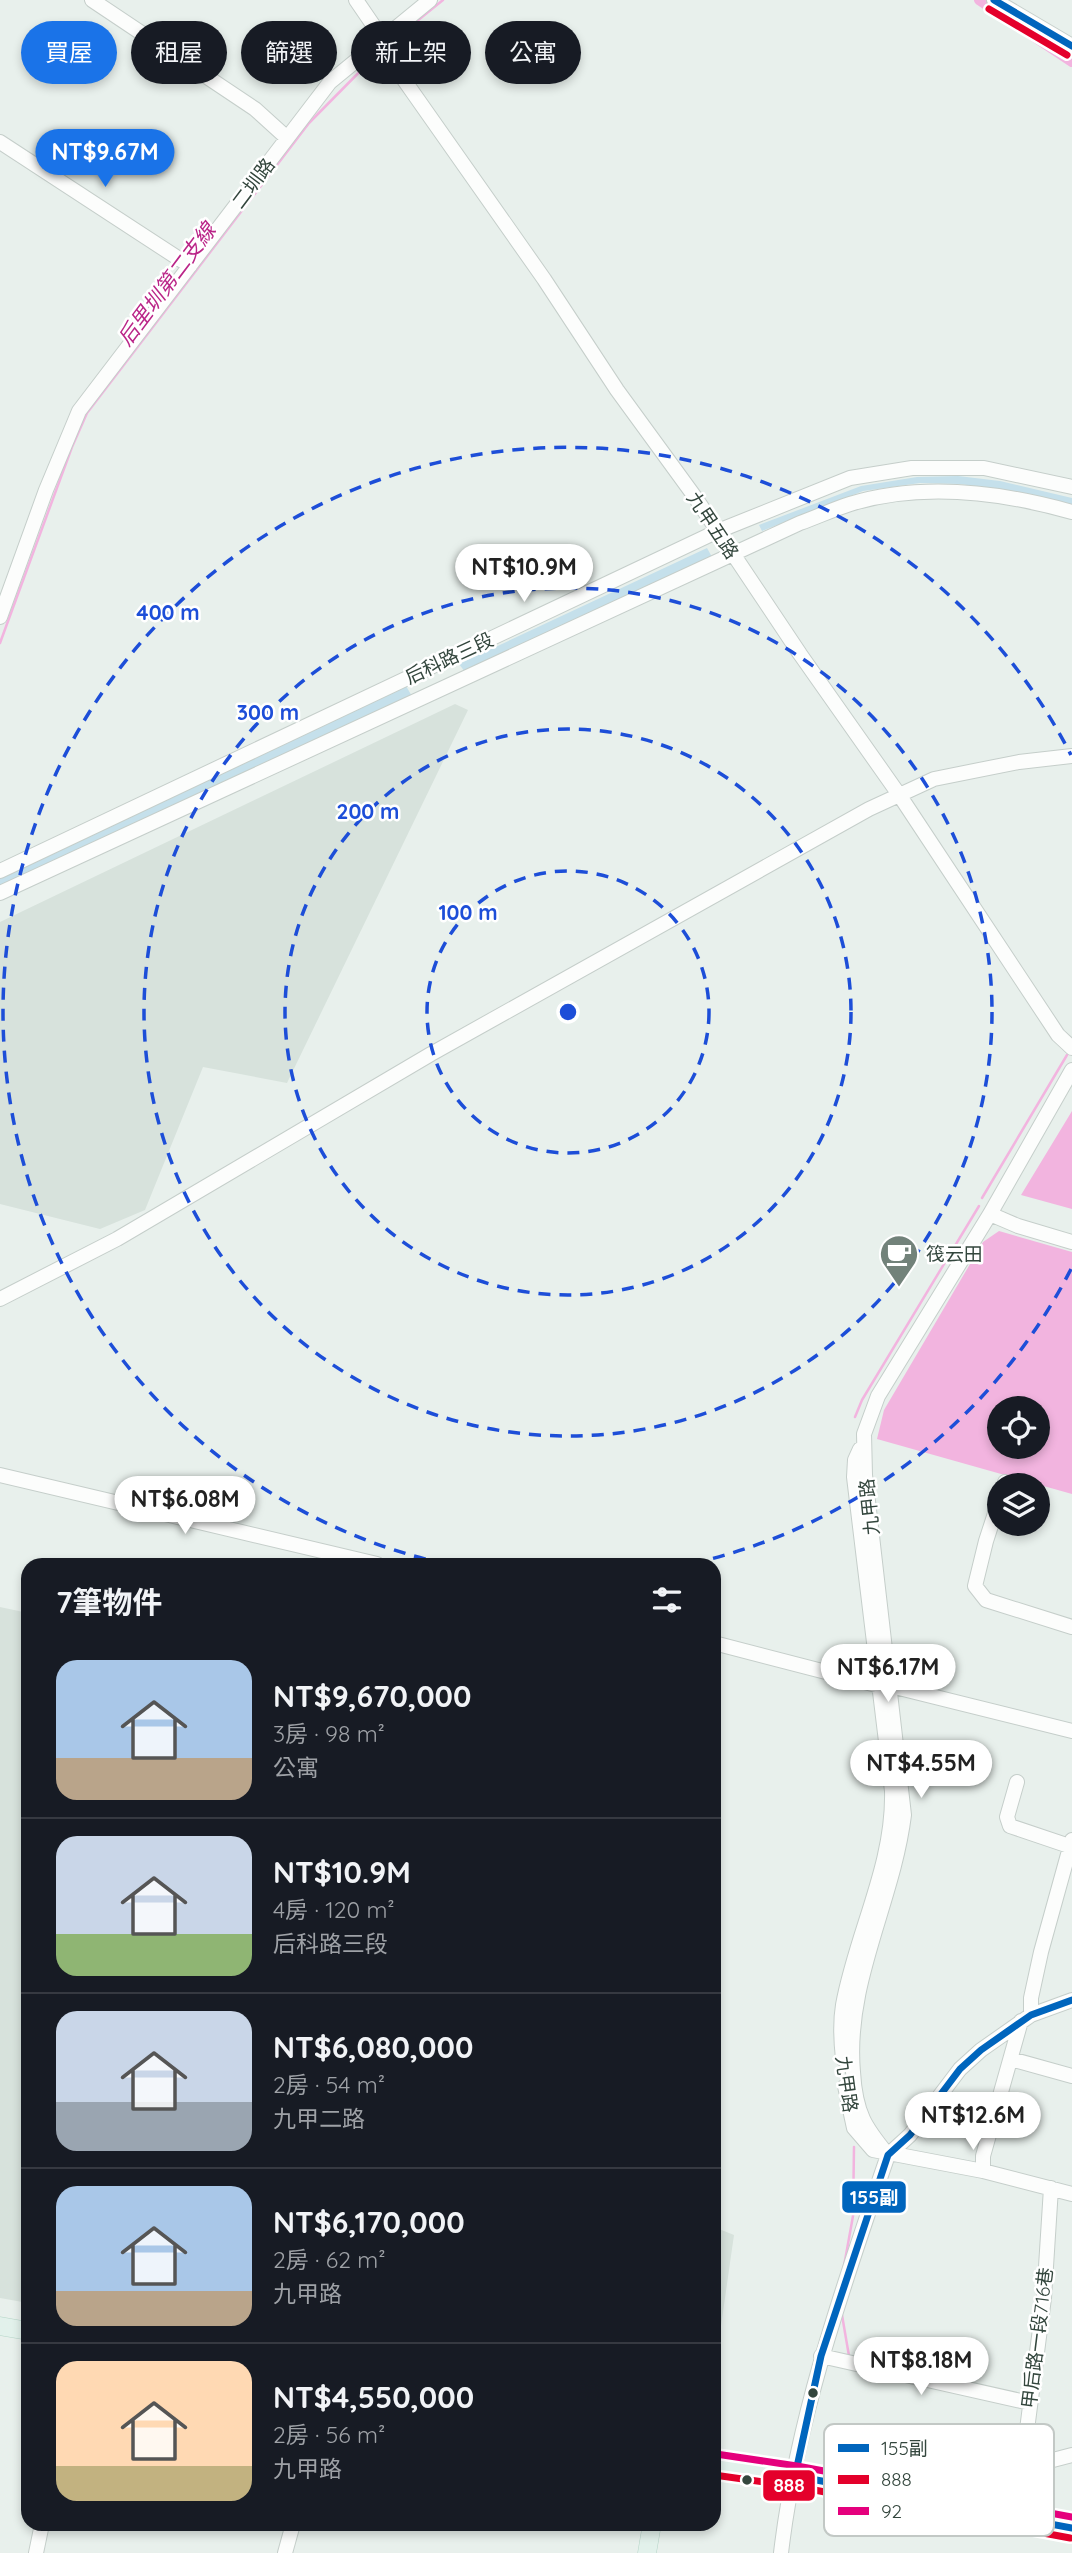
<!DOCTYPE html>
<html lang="zh-TW">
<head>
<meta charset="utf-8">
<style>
	body { margin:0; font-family:Quicksand,"Noto Sans TC",sans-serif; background:#20242c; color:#f1f3f6; height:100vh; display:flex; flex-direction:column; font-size:26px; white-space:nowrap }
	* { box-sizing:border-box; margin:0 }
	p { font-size:23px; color:#9ea1a6 }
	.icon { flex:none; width:38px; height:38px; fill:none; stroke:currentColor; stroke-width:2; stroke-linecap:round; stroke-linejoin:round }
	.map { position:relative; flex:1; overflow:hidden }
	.drawer { position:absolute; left:21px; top:1558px; width:700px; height:973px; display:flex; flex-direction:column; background:#171b24; border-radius:21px; box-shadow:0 4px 10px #0003 }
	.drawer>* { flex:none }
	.banner { position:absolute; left:21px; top:21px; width:700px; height:63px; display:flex; gap:14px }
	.buttons { position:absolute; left:987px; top:1396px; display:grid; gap:14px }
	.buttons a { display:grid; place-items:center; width:63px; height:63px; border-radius:50%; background:#171b24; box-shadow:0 4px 10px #0003; font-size:35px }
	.price { position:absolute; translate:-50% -60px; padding:0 16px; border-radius:24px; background:#fff; color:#222; font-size:23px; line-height:46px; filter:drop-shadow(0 2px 4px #0008) }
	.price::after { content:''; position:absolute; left:50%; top:42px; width:21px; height:16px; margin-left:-10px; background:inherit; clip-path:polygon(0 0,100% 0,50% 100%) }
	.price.current { background:#1a73e8; color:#fff }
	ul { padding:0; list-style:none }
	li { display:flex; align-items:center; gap:21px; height:175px; padding:0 35px }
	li+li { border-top:2px solid #363941 }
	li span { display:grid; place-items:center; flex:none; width:196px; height:140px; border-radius:21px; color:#555 }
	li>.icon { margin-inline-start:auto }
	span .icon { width:84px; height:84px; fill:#fffc; stroke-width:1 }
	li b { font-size:30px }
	h2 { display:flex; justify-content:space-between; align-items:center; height:84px; padding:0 35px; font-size:30px }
	.tag { padding:0 24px; border-radius:32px; background:#171b24; box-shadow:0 4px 10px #0003; font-size:24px; line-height:63px }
	.tag.current { background:#1a73e8; color:#fff }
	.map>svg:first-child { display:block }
	.industrial { fill:#d7e2dc }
	.green { fill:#c5e0eb }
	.water { fill:#f2b4df; fill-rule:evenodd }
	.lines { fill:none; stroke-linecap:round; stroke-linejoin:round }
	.stream { stroke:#f2b4df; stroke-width:2.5 }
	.canal { stroke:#f2b4df; stroke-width:10 }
	.minor-casing { stroke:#c5ceca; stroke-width:16 }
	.major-casing { stroke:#b4d4c7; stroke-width:19 }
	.minor { stroke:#fcfdfc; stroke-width:14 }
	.major { stroke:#e2f1eb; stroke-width:18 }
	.bus-1-casing { stroke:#fff; stroke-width:12 }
	.bus-2-casing { stroke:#fff; stroke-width:12 }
	.bus-3-casing { stroke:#fff; stroke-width:12 }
	.bus-1 { stroke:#0065bd; stroke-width:7 }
	.bus-2 { stroke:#e4002b; stroke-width:7 }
	.bus-3 { stroke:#e5007d; stroke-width:7 }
	.ring { fill:none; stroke:#1d4ed8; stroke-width:3.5; stroke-dasharray:12 9 }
	.bus-dot { fill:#33463d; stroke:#fff; stroke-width:2.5 }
	.labels { text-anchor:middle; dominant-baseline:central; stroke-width:5; stroke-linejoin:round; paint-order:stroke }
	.street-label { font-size:19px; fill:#33463d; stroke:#fff }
	.poi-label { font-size:19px; fill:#33463d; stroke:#fff; text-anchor:start }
	.water-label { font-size:21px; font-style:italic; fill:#ba2588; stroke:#fff }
	.key { fill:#fff; stroke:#c2c8c5; stroke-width:2 }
	.key-label { font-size:19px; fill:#33463d }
	.centre { fill:#1d4ed8; stroke:#fff; stroke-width:3.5 }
	.ring-label { font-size:21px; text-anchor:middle; font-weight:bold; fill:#1d4ed8; stroke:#fff; stroke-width:5; stroke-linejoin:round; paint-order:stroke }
	.line-badge { stroke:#fff; stroke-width:2.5 }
	.badge-label { font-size:19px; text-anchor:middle; font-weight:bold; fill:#fff }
</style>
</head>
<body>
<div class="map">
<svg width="1072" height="2553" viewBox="0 0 1072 2553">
	<rect width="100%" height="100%" fill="#e8f0ec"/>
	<path class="industrial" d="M 455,704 L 468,710 L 287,1083 L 203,1067 L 145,1210 L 100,1229 L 0,1204 L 0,922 Z
		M 0,1607 L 28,1613 L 28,2303 L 0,2298 Z
		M 714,2227 L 734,2235 L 721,2326 L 714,2325 Z"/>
	<path class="green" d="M 958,476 L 1000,481 L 1072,498 L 1072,507 L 1003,490 L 960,484 L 920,483 L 863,491 L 762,531 L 759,525 L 861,486 L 917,477 Z
		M 707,548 L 712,557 L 465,672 L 459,664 Z
		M 406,686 L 413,698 L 0,886 L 0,876 Z"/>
	<path class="water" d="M 1072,1111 L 1072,1209 L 1021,1195 Z
		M 999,1231 L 1072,1252 L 1072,1494 L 877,1439 L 884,1410 L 983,1242 ZM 999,1409 L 1038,1409 L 1038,1447 L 999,1447 Z"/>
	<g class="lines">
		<path class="stream" d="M 391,42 L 443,0
			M 0,643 L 72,447 L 87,413 L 309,123 L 383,48
			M 982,1198 L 1067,1055
			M 855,1417 L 862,1400 L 979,1206
			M 844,2266 L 853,2216 L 854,2147
			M 842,2315 L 849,2356"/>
		<path class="canal" d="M 979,0 L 1072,62"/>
		<g class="minor-casing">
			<path id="minor" d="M 92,0 L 255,109 L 287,138
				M 356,0 L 382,38 L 402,77 L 544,279 L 617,390 L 695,497 L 800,654 L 900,796 L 1058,1035 L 1072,1048
				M 994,0 L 1072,46
				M 0,142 L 190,266
				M 0,617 L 46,490 L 79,411 L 330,82 L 430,0
				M 0,871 L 718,531 L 850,478 L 912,468 L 984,468 L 1072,487
				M 0,893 L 800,523 C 817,517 834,509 850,504 C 922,482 1001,492 1072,512
				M 990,1214 L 1018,1226 L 1072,1242
				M 0,1299 L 117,1239 L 431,1054 L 869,809 L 934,779 L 1019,762 L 1072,756
				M 0,1475 L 377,1564
				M 1004,1486 L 1005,1482
				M 999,1501 L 986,1541 L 975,1586 L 986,1600 L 1072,1627
				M 714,1643 L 880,1686 L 891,1686 L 1072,1731
				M 1017,1782 L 1007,1817 L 1010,1826 L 1072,1847
				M 1031,2015 L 1031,1998 L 1041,1952 L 1072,1840
				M 843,2059 C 841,2041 840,2023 843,2005 C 856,1933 894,1865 892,1791 L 854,1477 L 855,1460 L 860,1449
				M 1011,2059 L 1072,2076
				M 845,2086 L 854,2128 L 873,2150 L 983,2171 L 1072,2194
				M 888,2155 C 879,2144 869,2132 863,2119 C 856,2104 854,2089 853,2072 C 845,1982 893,1903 904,1815 L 865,1475 L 864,1434 L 878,1396 L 990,1214 L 1072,1070
				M 983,2171 L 983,2156 L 1021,2021
				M 1051,2188 L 1044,2298 L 1025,2445 L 1052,2525
				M 821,2356 L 1030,2403
				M 1030,2466 L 1072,2455
				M 36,2553 L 42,2524
				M 285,2553 L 293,2524
				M 781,2553 C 797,2416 844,2284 888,2155 L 910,2135 L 960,2069 L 981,2050 L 1031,2015 L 1072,2000"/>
		</g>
		<g class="major-casing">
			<path id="major" d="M 0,2326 L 28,2331
				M 714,2464 L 795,2476 L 1072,2528
				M 647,2553 L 652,2524"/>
		</g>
		<use href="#minor" class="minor"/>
		<use href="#major" class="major"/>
		<g class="bus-1-casing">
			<path id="bus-1" d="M 994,0 L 1072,46
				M 795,2476 L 821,2356 L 888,2155 L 910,2135 L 960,2069 L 981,2050 L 1031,2015 L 1072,2000
				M 795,2476 L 1072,2528"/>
		</g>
		<g class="bus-2-casing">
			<path id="bus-2" d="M 989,9 L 1067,55
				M 714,2475 L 793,2486 L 1070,2538"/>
		</g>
		<g class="bus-3-casing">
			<path id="bus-3" d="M 716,2454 L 797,2466 L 1072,2517"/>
		</g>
		<use href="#bus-1" class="bus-1"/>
		<use href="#bus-2" class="bus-2"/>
		<use href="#bus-3" class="bus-3"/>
	</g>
	<g class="ring">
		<circle cx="568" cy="1012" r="141"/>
		<circle cx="568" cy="1012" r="283"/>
		<circle cx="568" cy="1012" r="424"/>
		<path d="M1071 1269A565 565 0 0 1 690 1564M446 1564A565 565 0 1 1 1071 755"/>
	</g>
	<defs>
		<g id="cafe-pin" transform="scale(2.0125)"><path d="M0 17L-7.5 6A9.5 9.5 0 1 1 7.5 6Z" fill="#72827a" stroke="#fff"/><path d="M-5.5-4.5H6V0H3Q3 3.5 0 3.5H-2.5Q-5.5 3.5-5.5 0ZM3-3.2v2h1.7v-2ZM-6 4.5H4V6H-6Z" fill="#fff"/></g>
	</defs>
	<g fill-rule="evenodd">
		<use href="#cafe-pin" x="899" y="1254"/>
	</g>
	<g class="bus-dot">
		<circle cx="813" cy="2393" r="6"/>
		<circle cx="747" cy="2480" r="6"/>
	</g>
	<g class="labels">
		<g class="street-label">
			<text transform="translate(253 183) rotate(-53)">二圳路</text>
			<text transform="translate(713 525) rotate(56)">九甲五路</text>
			<text transform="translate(449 658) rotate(-25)">后科路三段</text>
			<text transform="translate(869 1507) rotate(-96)">九甲路</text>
			<text transform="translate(847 2084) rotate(82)">九甲路</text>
			<text transform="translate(1037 2338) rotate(-83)">甲后路一段716巷</text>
		</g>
		<g class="poi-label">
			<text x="926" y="1254">筏云田</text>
		</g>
		<g class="water-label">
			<text transform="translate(166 284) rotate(-53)">后里圳第二支線</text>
		</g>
	</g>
	<rect x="824" y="2424" width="230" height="112" rx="10" class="key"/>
	<rect x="838" y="2444" width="31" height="8" fill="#0065bd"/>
	<rect x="838" y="2475" width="31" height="9" fill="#e4002b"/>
	<rect x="838" y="2507" width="31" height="8" fill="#e5007d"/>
	<g class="key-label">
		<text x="881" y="2455">155副</text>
		<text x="881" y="2486">888</text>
		<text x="881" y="2518">92</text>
	</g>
	<circle cx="568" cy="1012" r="10" class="centre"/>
	<g class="ring-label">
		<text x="168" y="620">400 m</text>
		<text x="268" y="720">300 m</text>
		<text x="368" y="819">200 m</text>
		<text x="468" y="920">100 m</text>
	</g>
	<g class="line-badge">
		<rect x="841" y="2180" width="66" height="34" rx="7" fill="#0065bd"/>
		<rect x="762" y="2469" width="54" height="33" rx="7" fill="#e4002b"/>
	</g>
	<g class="badge-label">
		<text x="874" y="2204">155副</text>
		<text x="789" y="2492">888</text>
	</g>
</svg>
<div class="buttons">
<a><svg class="icon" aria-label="locate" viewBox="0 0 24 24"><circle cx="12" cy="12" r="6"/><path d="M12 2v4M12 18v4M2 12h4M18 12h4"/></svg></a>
<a><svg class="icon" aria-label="layers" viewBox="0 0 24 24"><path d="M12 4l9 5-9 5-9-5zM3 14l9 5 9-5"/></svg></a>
</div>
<b class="price current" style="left:105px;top:189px">NT$9.67M</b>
<b class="price" style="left:524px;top:604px">NT$10.9M</b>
<b class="price" style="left:185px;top:1536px">NT$6.08M</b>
<b class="price" style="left:888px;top:1704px">NT$6.17M</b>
<b class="price" style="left:921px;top:1800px">NT$4.55M</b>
<b class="price" style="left:973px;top:2152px">NT$12.6M</b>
<b class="price" style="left:921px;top:2397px">NT$8.18M</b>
<div class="banner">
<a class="tag current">買屋</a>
<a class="tag">租屋</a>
<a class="tag">篩選</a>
<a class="tag">新上架</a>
<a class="tag">公寓</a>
</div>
<section class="drawer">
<h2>7筆物件<svg class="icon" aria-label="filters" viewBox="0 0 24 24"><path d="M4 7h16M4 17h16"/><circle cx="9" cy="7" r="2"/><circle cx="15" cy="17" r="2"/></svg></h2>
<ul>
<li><span style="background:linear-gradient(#a9c7e8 70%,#b9a48a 0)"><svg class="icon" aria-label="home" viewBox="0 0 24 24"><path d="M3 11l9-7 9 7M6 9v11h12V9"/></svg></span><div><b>NT$9,670,000</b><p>3房 · 98 m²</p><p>公寓</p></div></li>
<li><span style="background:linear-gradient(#c9d6e8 70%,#8fb573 0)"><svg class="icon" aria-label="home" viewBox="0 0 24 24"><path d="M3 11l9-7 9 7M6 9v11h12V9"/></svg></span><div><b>NT$10.9M</b><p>4房 · 120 m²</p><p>后科路三段</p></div></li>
<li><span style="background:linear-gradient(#c9d6e8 65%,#9aa5b1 0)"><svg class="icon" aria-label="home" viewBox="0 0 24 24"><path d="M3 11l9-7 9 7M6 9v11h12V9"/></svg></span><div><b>NT$6,080,000</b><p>2房 · 54 m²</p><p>九甲二路</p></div></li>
<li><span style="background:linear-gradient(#a9c7e8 75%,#b9a48a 0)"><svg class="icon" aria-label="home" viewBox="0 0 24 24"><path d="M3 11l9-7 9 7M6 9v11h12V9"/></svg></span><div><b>NT$6,170,000</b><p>2房 · 62 m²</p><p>九甲路</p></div></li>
<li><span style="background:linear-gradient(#ffd9b3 75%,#c2b280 0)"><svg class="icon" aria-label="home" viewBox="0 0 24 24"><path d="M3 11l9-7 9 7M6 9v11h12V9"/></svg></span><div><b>NT$4,550,000</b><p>2房 · 56 m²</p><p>九甲路</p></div></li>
</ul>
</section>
</div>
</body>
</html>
